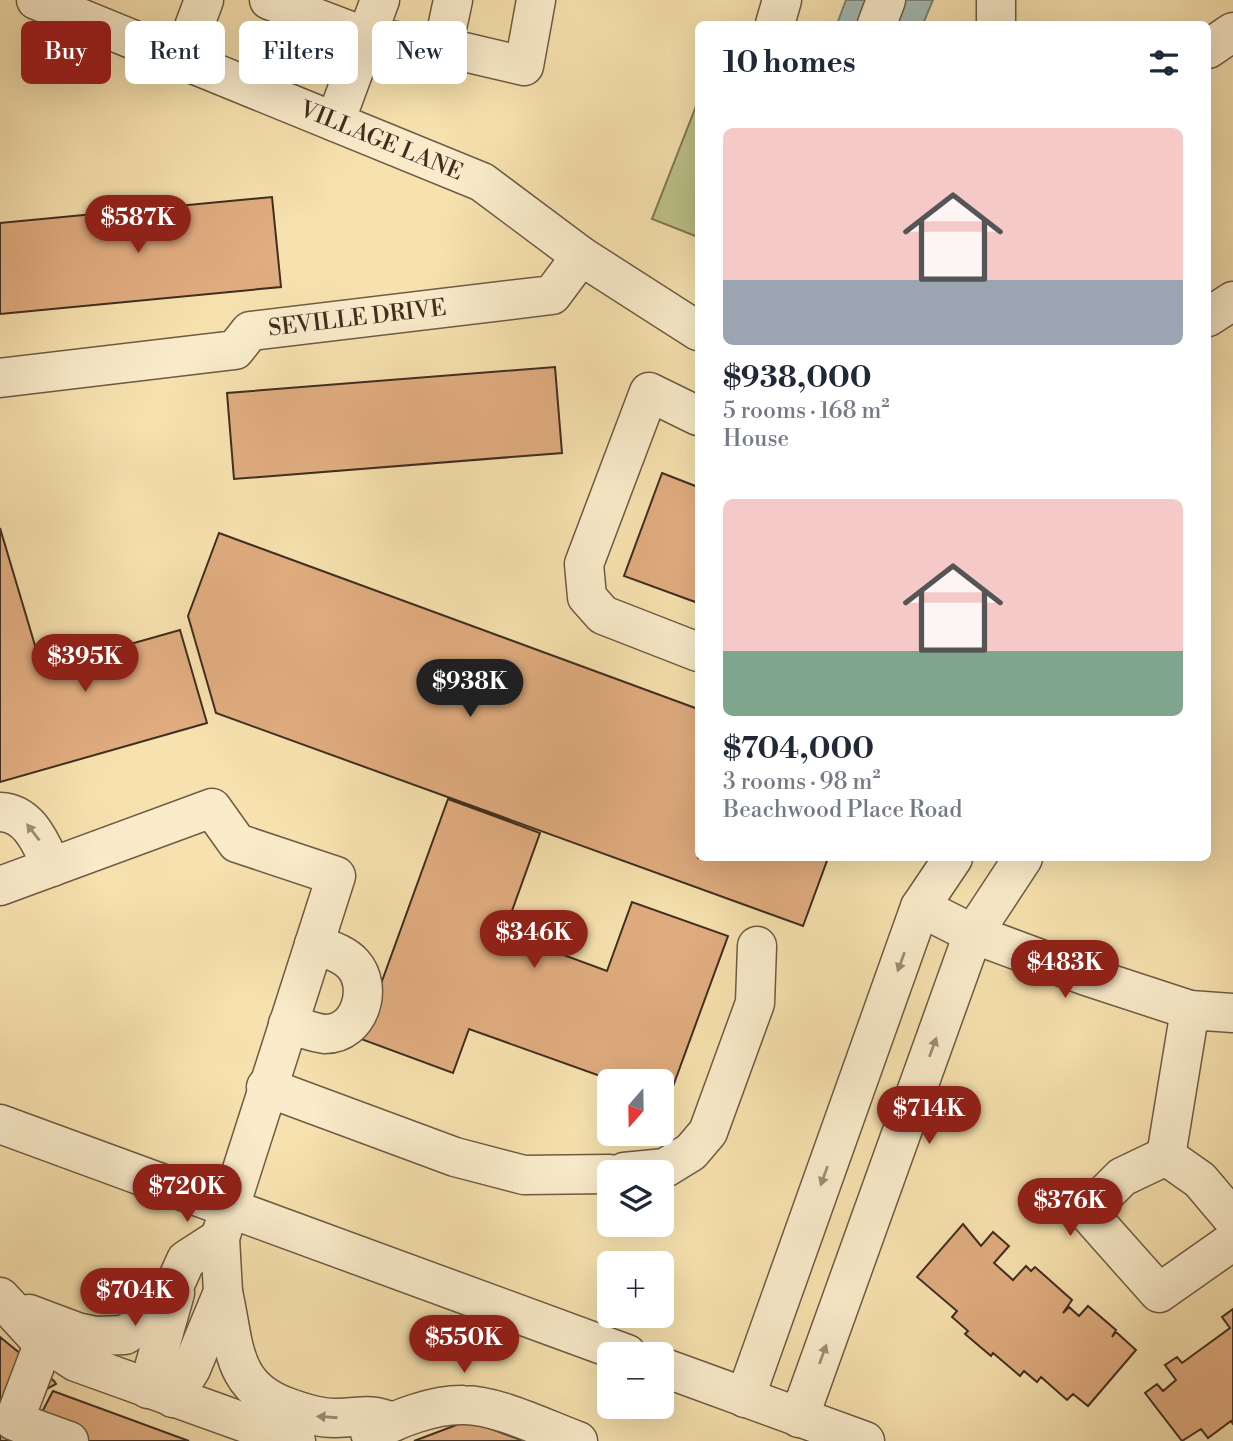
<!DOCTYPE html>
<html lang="en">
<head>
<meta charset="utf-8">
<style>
	body { margin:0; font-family:"Libre Bodoni",serif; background:#f6f6f7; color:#1f2937; height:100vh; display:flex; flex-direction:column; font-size:26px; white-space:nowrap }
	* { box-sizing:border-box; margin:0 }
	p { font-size:23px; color:#747a83 }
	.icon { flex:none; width:38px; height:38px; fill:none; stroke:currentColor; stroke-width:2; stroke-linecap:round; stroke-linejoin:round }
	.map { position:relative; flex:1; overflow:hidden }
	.side { position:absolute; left:695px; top:21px; width:516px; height:840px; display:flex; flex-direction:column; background:#fff; border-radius:10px; box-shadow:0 7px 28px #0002 }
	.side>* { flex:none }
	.banner { position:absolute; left:21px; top:21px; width:569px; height:63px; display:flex; gap:14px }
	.needle { width:46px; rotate:200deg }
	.tools { position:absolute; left:597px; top:1069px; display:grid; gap:14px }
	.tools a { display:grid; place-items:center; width:77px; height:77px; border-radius:10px; background:#fff; box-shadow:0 7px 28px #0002; font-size:35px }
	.price { position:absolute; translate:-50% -60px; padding:0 16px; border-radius:24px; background:#8f2418; color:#fff; font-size:23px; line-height:46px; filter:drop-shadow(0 2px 4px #0008) }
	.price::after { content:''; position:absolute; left:50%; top:42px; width:21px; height:16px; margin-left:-10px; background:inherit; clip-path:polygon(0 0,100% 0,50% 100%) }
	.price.selected { background:#222; color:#fff }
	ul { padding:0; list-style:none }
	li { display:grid; align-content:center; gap:14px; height:371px; padding:0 28px }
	li span { display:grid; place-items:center; height:217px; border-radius:10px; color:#555 }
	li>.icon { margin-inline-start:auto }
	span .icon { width:126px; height:126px; fill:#fffc; stroke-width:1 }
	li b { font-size:30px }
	h2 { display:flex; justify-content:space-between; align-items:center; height:84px; padding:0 28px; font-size:30px }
	.chip { padding:0 24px; border-radius:10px; background:#fff; box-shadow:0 7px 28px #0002; font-size:24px; line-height:63px }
	.chip.selected { background:#8f2418; color:#fff }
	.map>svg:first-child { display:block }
	.green { fill:#bec38a; stroke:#7e7856; stroke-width:2 }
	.water { fill:#a2bbb6; stroke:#7a837a; stroke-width:2 }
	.building { fill:#e1ad80; stroke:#3f2e21; stroke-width:2 }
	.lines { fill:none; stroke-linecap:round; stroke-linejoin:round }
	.minor-casing { stroke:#6d5b44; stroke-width:41 }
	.minor { stroke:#faeccb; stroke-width:38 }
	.oneway { fill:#9c8d76 }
	.labels { text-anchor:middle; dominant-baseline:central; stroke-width:7; stroke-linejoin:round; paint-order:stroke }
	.street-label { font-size:23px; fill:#3f2e21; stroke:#faeccb }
</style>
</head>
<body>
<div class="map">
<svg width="1233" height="1441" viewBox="0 0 1233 1441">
	<rect width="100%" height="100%" fill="#f7e2af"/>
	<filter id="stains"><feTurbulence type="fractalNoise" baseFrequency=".00286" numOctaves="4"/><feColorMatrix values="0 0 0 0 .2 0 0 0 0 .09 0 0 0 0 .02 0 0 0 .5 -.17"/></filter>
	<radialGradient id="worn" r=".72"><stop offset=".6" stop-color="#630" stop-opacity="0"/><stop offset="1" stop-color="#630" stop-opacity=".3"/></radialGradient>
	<path class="green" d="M 698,101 L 698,237 L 652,219 Z"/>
	<path class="water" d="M 846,0 L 933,0 L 923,24 L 837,24 Z"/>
	<path class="building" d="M 272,197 L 281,287 L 0,314 L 0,223 Z
		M 555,367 L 562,453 L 234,479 L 227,393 Z
		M 662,473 L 698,487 L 698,603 L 624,576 Z
		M 0,528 L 42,669 L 180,630 L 207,723 L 0,782 Z
		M 219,533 L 698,709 L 698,858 L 828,858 L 803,926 L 216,713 L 188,616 Z
		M 448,799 L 540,833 L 504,933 L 607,971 L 632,902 L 728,936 L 668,1100 L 662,1098 L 662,1082 L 617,1082 L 469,1029 L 453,1073 L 361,1039 Z
		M 963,1224 L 981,1246 L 993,1232 L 1009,1246 L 994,1263 L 1013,1280 L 1026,1266 L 1031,1271 L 1035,1267 L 1072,1300 L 1063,1313 L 1069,1307 L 1079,1316 L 1088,1306 L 1116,1330 L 1112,1337 L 1116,1332 L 1136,1350 L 1088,1406 L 1073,1394 L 1067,1400 L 1041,1377 L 1037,1382 L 1024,1371 L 1020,1376 L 993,1353 L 991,1356 L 965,1334 L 968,1331 L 952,1317 L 957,1311 L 917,1277 Z
		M 1233,1309 L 1233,1424 L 1231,1421 L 1208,1438 L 1201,1429 L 1182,1441 L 1145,1393 L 1157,1384 L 1163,1391 L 1176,1380 L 1165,1365 L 1177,1357 L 1182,1363 L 1230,1328 L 1222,1317 Z
		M 0,1337 L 54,1381 L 56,1384 L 43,1391 L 36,1408 L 42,1412 L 53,1391 L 189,1441 L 0,1441 Z
		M 475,1423 L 524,1441 L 414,1441 L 459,1424 Z"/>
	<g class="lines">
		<g class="minor-casing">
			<g id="minor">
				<path id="s1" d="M 36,0 L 482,182 L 581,256 L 698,331"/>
				<path d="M 269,0 L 366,37 L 443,47 L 524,66 L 536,0"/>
				<path d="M 775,24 L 782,0"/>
				<path d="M 877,24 L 886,0"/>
				<path d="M 996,24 L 996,0"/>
				<path d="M 443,47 L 453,0"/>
				<path d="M 1208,49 L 1233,32"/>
				<path d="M 182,59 L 204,0"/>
				<path d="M 335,122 L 380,0"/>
				<path d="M 1208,317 L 1233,301"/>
				<path id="s2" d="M 0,378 L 235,350 L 250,331 L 552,295 L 581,256"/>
				<path d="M 698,416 L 649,392 L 584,564 L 587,597 L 603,615 L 698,652"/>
				<path d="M 0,812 C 30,813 41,844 52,867"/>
				<path d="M 0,886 L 212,808 L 237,843 L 336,876 L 220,1238 L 223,1292 L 191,1369 L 173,1398"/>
				<path d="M 920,907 L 973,934 L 1086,976 L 1190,1010 L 1233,1013"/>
				<path d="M 288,1024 C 299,1027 314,1033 325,1034 C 360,1034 374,987 353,964 C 343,953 327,949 314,944"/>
				<path d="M 266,1087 L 455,1157 L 524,1175 L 609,1174"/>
				<path d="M 0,1124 L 627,1354"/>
				<path d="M 1166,1156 L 1190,1010"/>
				<path d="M 624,1172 L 665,1168 L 691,1152 L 708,1132 L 755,1003 L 757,946"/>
				<path d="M 1233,1219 L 1200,1180 L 1166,1156 L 1122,1177 L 1087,1212 L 1159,1293 L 1233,1241"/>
				<path d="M 223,1292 C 235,1344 230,1387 287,1407 C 303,1413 318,1418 335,1418 C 362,1418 366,1412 393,1422"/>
				<path d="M 0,1297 L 36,1336 L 76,1362 L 296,1441"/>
				<path d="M 29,1314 L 77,1332 L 96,1336 L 125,1335 L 154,1314 L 177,1280 L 186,1260 L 220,1238"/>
				<path d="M 44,1342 L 14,1421 L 69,1441"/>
				<path d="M 662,1367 L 865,1441"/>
				<path d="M 148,1389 L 175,1293"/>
				<path d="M 745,1398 L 920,907 L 953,858"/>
				<path d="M 799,1418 L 973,934 L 1023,858"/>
				<path d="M 370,1433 C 396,1419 434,1404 464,1405 C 497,1405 545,1429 578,1441"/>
			</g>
		</g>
		<use href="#minor" class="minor"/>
	</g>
	<defs><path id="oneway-solid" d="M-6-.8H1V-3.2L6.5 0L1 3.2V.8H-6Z" transform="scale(1.75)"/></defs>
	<g class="oneway">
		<use href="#oneway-solid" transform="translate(33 832) rotate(-128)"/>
		<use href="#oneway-solid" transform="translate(901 962) rotate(110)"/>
		<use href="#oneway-solid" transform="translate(933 1047) rotate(-70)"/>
		<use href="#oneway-solid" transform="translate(824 1176) rotate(110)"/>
		<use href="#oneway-solid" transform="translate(823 1354) rotate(-70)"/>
		<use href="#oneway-solid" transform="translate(327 1417) rotate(-176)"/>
	</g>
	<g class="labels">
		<g class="street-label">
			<text stroke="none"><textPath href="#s1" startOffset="373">VILLAGE LANE</textPath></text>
			<text stroke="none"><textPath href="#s2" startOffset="369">SEVILLE DRIVE</textPath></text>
		</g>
	</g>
	<rect width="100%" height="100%" filter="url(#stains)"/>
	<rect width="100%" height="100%" fill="url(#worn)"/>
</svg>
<div class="tools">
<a><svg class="needle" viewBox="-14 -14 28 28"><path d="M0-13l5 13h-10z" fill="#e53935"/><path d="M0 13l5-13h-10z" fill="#747a83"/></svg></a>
<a><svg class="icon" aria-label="layers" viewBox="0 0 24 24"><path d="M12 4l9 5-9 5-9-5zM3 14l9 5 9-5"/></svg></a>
<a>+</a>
<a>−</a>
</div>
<b class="price" style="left:138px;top:255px">$587K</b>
<b class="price" style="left:85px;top:694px">$395K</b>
<b class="price selected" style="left:470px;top:719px">$938K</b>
<b class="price" style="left:534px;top:970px">$346K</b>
<b class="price" style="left:1065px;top:1000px">$483K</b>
<b class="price" style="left:929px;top:1146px">$714K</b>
<b class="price" style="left:187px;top:1224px">$720K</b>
<b class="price" style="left:1070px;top:1238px">$376K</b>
<b class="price" style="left:135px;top:1328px">$704K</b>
<b class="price" style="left:464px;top:1375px">$550K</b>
<div class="banner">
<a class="chip selected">Buy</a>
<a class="chip">Rent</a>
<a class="chip">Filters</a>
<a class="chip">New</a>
</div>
<section class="side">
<h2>10 homes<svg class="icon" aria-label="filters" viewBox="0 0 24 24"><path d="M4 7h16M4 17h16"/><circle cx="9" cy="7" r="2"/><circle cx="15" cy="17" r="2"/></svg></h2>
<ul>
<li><span style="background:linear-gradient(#f6c9c9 70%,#9aa5b1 0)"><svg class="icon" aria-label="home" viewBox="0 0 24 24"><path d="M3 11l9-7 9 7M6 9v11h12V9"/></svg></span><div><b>$938,000</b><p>5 rooms · 168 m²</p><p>House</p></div></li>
<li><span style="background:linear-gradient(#f6c9c9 70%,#7fa58c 0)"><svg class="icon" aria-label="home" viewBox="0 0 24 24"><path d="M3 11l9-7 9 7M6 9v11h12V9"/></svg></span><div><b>$704,000</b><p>3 rooms · 98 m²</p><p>Beachwood Place Road</p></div></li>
</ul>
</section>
</div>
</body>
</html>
